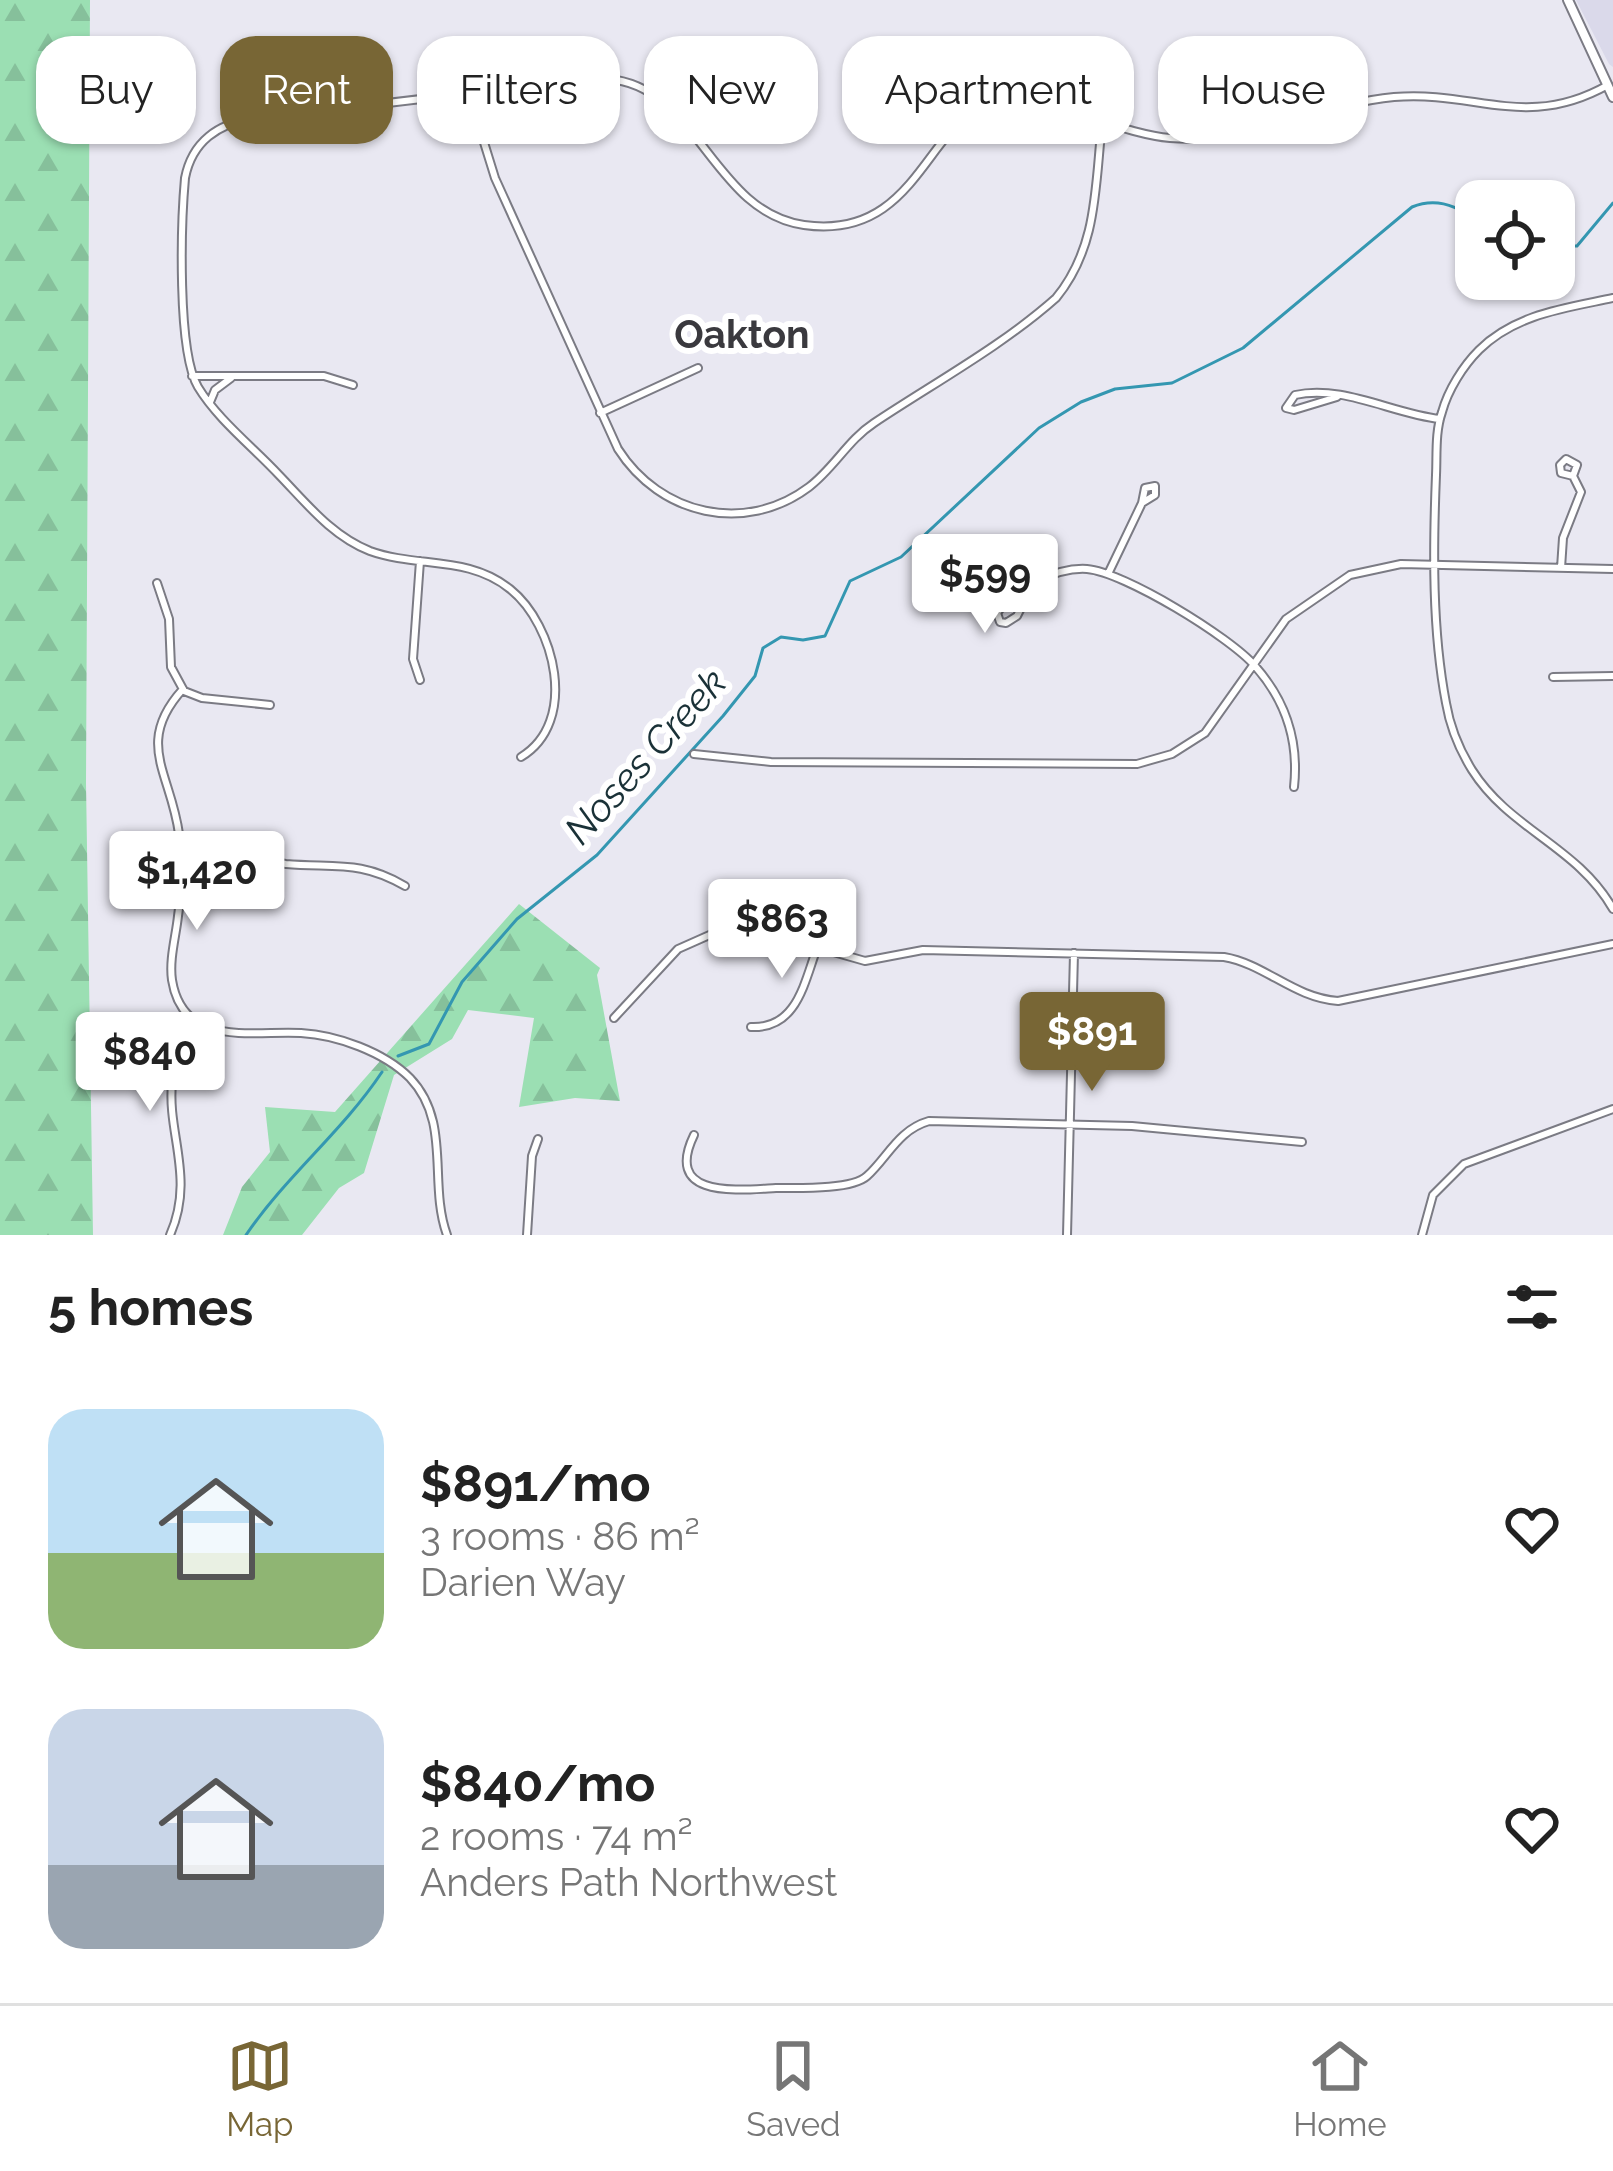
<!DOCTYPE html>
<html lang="en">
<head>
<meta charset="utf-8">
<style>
	body { margin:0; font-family:Raleway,sans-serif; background:#f2f2f2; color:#222; height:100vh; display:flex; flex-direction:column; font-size:45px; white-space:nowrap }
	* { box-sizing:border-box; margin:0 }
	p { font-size:39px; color:#767676 }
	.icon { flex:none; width:66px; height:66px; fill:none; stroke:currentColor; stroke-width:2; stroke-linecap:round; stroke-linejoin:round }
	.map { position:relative; height:1235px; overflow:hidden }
	.side { display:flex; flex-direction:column; background:#fff; flex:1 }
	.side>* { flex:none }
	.banner { position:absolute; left:36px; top:36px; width:1542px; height:108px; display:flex; gap:24px }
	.fabs { position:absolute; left:1455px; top:180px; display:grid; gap:24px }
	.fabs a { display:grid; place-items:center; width:120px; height:120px; border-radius:24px; background:#fff; box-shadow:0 3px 9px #0004; font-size:60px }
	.price { position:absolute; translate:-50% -102px; padding:0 27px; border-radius:12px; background:#fff; color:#222; font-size:39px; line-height:78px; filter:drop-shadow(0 3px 6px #0008) }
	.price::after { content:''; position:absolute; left:50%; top:72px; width:36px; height:27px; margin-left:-18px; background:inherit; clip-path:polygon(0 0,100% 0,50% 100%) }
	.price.selected { background:#786635; color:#fff }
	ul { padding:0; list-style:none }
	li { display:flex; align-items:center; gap:36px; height:300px; padding:0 48px }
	li span { display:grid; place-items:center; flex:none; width:336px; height:240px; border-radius:36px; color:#555 }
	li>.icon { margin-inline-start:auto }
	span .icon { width:144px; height:144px; fill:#fffc; stroke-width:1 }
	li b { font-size:51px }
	h2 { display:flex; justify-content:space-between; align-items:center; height:144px; padding:0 48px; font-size:51px }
	.tag { padding:0 42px; border-radius:36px; background:#fff; box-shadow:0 3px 9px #0004; font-size:42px; line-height:108px }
	.tag.selected { background:#786635; color:#fff }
	.tabs { display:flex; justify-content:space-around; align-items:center; height:168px; border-top:3px solid #e0e0e0; background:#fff; font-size:33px; color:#767676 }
	.tabs a { display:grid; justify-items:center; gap:6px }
	.tabs .selected { color:#786635 }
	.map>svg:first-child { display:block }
	.built { fill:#dad9ea }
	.forest { fill:url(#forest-firs) }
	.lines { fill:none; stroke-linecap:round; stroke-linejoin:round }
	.stream { stroke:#3497b1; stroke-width:3 }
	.street-casing { stroke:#7b7b84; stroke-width:10 }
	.secondary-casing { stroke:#7b7b84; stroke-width:12 }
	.street { stroke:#fff; stroke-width:6 }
	.secondary { stroke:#fff; stroke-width:8 }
	.labels { text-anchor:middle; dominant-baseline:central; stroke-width:12; stroke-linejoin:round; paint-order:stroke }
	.neighbourhood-label { font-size:39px; font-weight:bold; fill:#3a393e; stroke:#fff }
	.water-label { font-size:39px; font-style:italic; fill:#1a3137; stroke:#fff }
</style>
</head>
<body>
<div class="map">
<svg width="1613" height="1235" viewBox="0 0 1613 1235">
	<defs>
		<pattern id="forest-firs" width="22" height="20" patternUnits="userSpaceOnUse" patternTransform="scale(3)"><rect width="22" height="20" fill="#9bdfb3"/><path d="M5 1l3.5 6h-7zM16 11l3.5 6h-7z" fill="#86c09b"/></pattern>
	</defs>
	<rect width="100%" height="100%" fill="#e9e8f2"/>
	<path class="built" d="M 1576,0 L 1613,0 L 1613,67 L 1609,64 Z"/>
	<path class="forest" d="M 0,0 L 90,0 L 86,783 L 93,1235 L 0,1235 Z
		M 519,904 L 600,968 L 597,975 L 620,1101 L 575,1098 L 519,1107 L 534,1018 L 468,1010 L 452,1039 L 394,1075 L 364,1173 L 339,1188 L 302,1235 L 223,1235 L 242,1187 L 270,1152 L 265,1107 L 335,1112 Z"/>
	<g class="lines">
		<path class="stream" d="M 1554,246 L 1577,246 L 1613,203
			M 398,1056 L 429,1044 L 462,982 L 517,919 L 597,855 L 723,716 L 755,676 L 763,648 L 781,637 L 803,640 L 825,636 L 850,581 L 901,557 L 1039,428 L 1081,402 L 1115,389 L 1172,383 L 1243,348 L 1412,207 C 1436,197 1457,205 1476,221
			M 246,1235 C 287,1175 342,1132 382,1072"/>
		<g class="street-casing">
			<path id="street" d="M 476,93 L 482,136 L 495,178 L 618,449 C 660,515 745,535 809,487 C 834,468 848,440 874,423 C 934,383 1002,346 1056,298 C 1098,247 1095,186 1102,123
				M 678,113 C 719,82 742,78 792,80
				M 1613,298 C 1566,308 1515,314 1479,350 C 1463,366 1448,390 1442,412 C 1435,432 1437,454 1436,475 C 1433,549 1432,630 1446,703 C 1450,727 1459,749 1472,770 C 1510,830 1577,846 1613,909
				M 192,376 L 324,376 L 353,385
				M 1337,397 L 1294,410 L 1286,408 L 1295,395 C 1342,384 1393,414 1440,419
				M 210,402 L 215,390 L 231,378
				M 600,413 L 698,368
				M 1561,568 L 1563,538 L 1581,492 L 1573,476 L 1577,465 L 1566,459 L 1560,465 L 1561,473 L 1573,476
				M 1108,574 L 1142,503 L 1145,488 L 1155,486 L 1155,495 L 1142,503
				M 157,583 L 169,619 L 171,667 L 184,691 L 202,698 L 270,705
				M 1032,586 L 1017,616 L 1006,623 L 1000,622 L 997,613 C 1013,589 1057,567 1087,569 C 1124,572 1230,637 1255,666 C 1286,701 1299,741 1294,787
				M 1553,677 L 1613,676
				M 420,680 L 413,659 L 420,561
				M 183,689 C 134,743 171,773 179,834 C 183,861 182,889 178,916 C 176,936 169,959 172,980 C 183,1049 254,1030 301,1033 C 337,1035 384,1052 410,1078 C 452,1122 428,1183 447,1235
				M 694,754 L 771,762 L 1137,764 L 1172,754 L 1205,733 L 1286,619 L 1350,575 L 1401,564 L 1613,569
				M 521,757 C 579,722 555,625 510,589 C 468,555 417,568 370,551 C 332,536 307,504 279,475 C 253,447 218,420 198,387 C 177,351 181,223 185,178 C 192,142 218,123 253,119 L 589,79 C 697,69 706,211 804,225 C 923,242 927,108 1002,100 C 1043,96 1122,134 1170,138 C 1248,145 1318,104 1394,97 C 1476,90 1526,131 1608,85
				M 182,857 C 217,855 250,860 286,864 C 334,868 361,860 405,886
				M 614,1018 L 678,949 L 714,933 L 774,935 L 865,961 L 923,950 L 1224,957 C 1265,964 1294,998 1338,1001 L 1613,944
				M 751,1027 C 797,1029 804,983 817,948
				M 694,1135 C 663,1199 738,1190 776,1188 C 797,1188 852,1190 867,1176 C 888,1157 898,1130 929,1121 L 1132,1126 L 1302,1142
				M 170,1235 C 205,1156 137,1101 198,1021
				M 527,1235 L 532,1156 L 538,1139
				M 1067,1235 L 1074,953
				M 1422,1235 L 1433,1195 L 1464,1164 L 1613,1109"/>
		</g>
		<g class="secondary-casing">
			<path id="secondary" d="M 1568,0 L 1613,97"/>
		</g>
		<use href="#street" class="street"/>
		<use href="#secondary" class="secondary"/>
	</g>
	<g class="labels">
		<g class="neighbourhood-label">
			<text x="742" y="334">Oakton</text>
		</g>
		<g class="water-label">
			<text transform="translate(645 756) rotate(-48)">Noses Creek</text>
		</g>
	</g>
</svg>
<div class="fabs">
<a><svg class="icon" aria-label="locate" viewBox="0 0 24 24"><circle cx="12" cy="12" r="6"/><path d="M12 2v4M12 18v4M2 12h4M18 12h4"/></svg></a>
</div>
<b class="price" style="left:985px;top:636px">$599</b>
<b class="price" style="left:197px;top:933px">$1,420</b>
<b class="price" style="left:782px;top:981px">$863</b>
<b class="price selected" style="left:1092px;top:1094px">$891</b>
<b class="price" style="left:150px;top:1114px">$840</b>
<div class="banner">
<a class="tag">Buy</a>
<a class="tag selected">Rent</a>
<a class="tag">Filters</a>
<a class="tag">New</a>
<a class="tag">Apartment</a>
<a class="tag">House</a>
</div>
</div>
<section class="side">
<h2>5 homes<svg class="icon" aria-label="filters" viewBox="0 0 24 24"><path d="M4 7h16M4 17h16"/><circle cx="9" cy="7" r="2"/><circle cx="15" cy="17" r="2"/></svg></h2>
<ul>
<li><span style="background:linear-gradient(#bfe0f5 60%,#8fb573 0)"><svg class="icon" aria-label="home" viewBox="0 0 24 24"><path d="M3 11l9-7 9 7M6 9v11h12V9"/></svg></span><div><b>$891/mo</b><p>3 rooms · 86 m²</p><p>Darien Way</p></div><svg class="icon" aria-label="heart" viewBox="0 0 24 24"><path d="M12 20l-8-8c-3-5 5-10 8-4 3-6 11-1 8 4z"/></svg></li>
<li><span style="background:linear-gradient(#c9d6e8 65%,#9aa5b1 0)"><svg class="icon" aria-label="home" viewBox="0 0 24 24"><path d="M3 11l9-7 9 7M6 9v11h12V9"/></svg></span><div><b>$840/mo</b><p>2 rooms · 74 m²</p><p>Anders Path Northwest</p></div><svg class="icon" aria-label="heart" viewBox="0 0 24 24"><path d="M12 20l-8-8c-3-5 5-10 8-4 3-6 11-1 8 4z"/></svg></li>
</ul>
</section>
<nav class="tabs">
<a class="selected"><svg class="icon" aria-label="map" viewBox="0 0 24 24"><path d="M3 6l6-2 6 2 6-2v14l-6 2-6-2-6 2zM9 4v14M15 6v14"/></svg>Map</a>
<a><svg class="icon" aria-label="saved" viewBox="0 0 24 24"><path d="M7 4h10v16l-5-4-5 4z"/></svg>Saved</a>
<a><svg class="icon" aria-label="home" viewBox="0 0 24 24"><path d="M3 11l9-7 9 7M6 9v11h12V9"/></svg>Home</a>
</nav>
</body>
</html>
